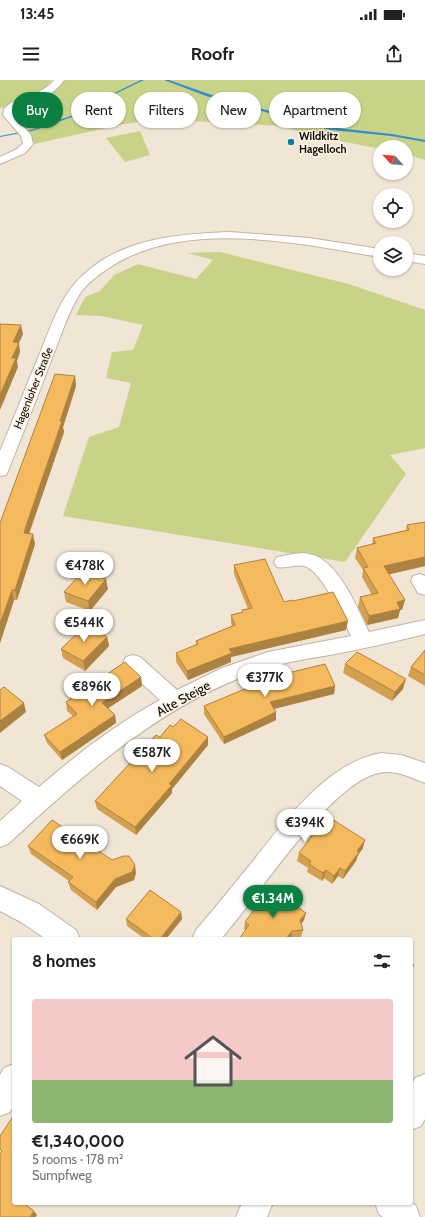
<!DOCTYPE html>
<html lang="en">
<head>
<meta charset="utf-8">
<style>
	body { margin:0; font-family:Cabin,sans-serif; background:#f2f2f2; color:#202124; height:100vh; display:flex; flex-direction:column; font-size:15px; white-space:nowrap }
	* { box-sizing:border-box; margin:0 }
	p { font-size:13px; color:#757577 }
	.icon { flex:none; width:22px; height:22px; fill:none; stroke:currentColor; stroke-width:2; stroke-linecap:round; stroke-linejoin:round }
	.map { position:relative; flex:1; overflow:hidden }
	.side { position:absolute; left:12px; top:857px; width:401px; height:268px; display:flex; flex-direction:column; background:#fff; border-radius:4px; box-shadow:0 1px 3px #0004 }
	.side>* { flex:none }
	.top-card { position:absolute; left:12px; top:12px; width:401px; height:36px; display:flex; gap:8px }
	.needle { width:26px; rotate:296deg }
	.fabs { position:absolute; left:373px; top:60px; display:grid; gap:8px }
	.fabs a { display:grid; place-items:center; width:40px; height:40px; border-radius:50%; background:#fff; box-shadow:0 1px 3px #0004; font-size:20px }
	.price { position:absolute; translate:-50% -34px; padding:0 9px; border-radius:14px; background:#fff; color:#222; font-size:13px; line-height:26px; filter:drop-shadow(0 1px 2px #0008) }
	.price::after { content:''; position:absolute; left:50%; top:24px; width:12px; height:9px; margin-left:-6px; background:inherit; clip-path:polygon(0 0,100% 0,50% 100%) }
	.price.active { background:#0b8043; color:#fff }
	ul { padding:0; list-style:none }
	li { display:grid; align-content:center; gap:8px; height:212px; padding:0 20px }
	li+li { border-top:1px solid #e0e0e0 }
	li span { display:grid; place-items:center; height:124px; border-radius:4px; color:#555 }
	li>.icon { margin-inline-start:auto }
	span .icon { width:72px; height:72px; fill:#fffc; stroke-width:1 }
	li b { font-size:17px }
	h2 { display:flex; justify-content:space-between; align-items:center; height:48px; padding:0 20px; font-size:17px }
	.chip { padding:0 14px; border-radius:18px; background:#fff; box-shadow:0 1px 3px #0004; font-size:14px; line-height:36px }
	.chip.active { background:#0b8043; color:#fff }
	.status { display:flex; justify-content:space-between; align-items:center; height:28px; padding:0 20px; background:#fff; direction:ltr }
	.status svg { height:11px; fill:currentColor }
	header { display:flex; justify-content:space-between; align-items:center; height:52px; padding:0 20px; background:#fff; font-size:18px; font-weight:700 }
	.map>svg:first-child { display:block }
	.green { fill:#c9d388 }
	.water { fill:#3490d1 }
	.lines { fill:none; stroke-linecap:round; stroke-linejoin:round }
	.minor-casing { stroke:#bfb4a5; stroke-width:2 }
	.minor { fill:#fff; fill-rule:evenodd }
	.wall { fill:#d3a050 }
	.shaded-wall { fill:#ac8241 }
	.building { fill:#f5ba5d; stroke:#ac8241 }
	.poi-dot { fill:#0181a6; stroke:#fef3e3; stroke-width:1.5 }
	.labels { text-anchor:middle; dominant-baseline:central; stroke-width:3; stroke-linejoin:round; paint-order:stroke }
	.far-poi-label { font-size:11px; font-weight:bold; fill:#0e0b06; stroke:#fef3e3; text-anchor:start }
	.far-street-label { font-size:11px; fill:#0e0b06; stroke:#fef3e3 }
	.street-label { font-size:13px; fill:#0e0b06; stroke:#fef3e3 }
</style>
</head>
<body>
<div class="status"><b>13:45</b><svg viewBox="0 0 49 12"><path d="M0 12V9h3v3zM5 12V6h3v6zM10 12V3h3v9zM15 12V0h3v12zM26 1h20v11H26zM47 4h2v5h-2z"/></svg></div>
<header><svg class="icon" aria-label="menu" viewBox="0 0 24 24"><path d="M4 6h16M4 12h16M4 18h16"/></svg>Roofr<svg class="icon" aria-label="share" viewBox="0 0 24 24"><path d="M12 15V3M7 8l5-5 5 5M5 13v7h14v-7"/></svg></header>
<div class="map">
<svg width="425" height="1137" viewBox="0 0 425 1137">
	<rect width="100%" height="100%" fill="#f1e5d6"/>
	<path class="green" d="M 0,0 L 51,0 C 44,17 17,25 0,28 Z
		M 61,0 L 425,0 L 425,80 L 406,74 L 406,67 L 380,67 L 380,69 L 306,54 L 282,46 L 171,40 L 153,40 L 124,44 L 30,65 L 21,44 L 11,32 C 21,22 33,22 45,16 C 52,12 57,5 61,0 Z
		M 140,51 L 150,75 L 125,82 L 106,58 Z
		M 220,172 L 349,204 L 425,230 L 425,368 L 390,375 L 406,394 L 345,482 L 63,436 L 89,357 L 119,347 L 131,303 L 106,298 L 112,272 L 133,270 L 143,245 L 101,236 L 76,235 L 85,217 L 100,211 L 114,195 L 138,184 L 196,199 L 213,180 L 187,173 Z"/>
	<path class="water" d="M 141,0 L 144,0 L 117,13 L 98,28 L 32,51 L 0,57 L 0,56 L 31,50 L 99,26 L 114,13 Z
		M 164,0 L 169,0 L 209,14 L 328,47 L 392,54 L 425,60 L 425,62 L 391,56 L 331,50 L 206,16 Z"/>
	<g class="lines">
		<g class="minor-casing">
			<path id="minor" d="M 54,0 L 64,0 C 49,21 34,18 14,30 L 13,35 L 31,55 L 33,64 L 25,73 L 0,84 L 0,77 L 17,69 L 23,63 L 21,56 L 3,35 L 4,29 C 17,14 40,18 54,0 Z
				M 230,152 L 309,158 L 380,169 L 380,177 C 297,163 183,138 109,188 C 98,195 89,202 81,212 C 68,232 61,256 52,278 C 38,316 23,353 8,391 L 6,395 L 0,396 L 0,371 C 13,340 25,309 38,278 C 50,250 59,217 82,196 C 121,158 179,154 230,152 Z
				M 406,173 L 425,176 L 425,184 L 406,181 Z
				M 304,473 C 311,474 319,476 324,481 C 344,495 358,530 369,552 L 425,540 L 425,554 C 394,562 362,569 330,575 C 311,578 292,581 274,586 C 170,617 86,692 8,764 L 0,767 L 0,741 L 22,721 L 0,706 L 0,684 L 8,687 L 39,707 C 76,675 116,644 160,620 L 126,589 L 123,583 L 126,577 L 133,575 L 140,577 L 177,610 L 222,588 L 268,572 L 351,556 C 343,540 322,490 304,486 C 295,484 286,489 277,487 L 274,482 L 277,477 L 293,474 Z
				M 420,494 L 425,496 L 425,515 L 418,513 L 411,501 L 413,496 Z
				M 381,673 L 401,675 L 425,683 L 425,703 C 409,697 393,688 375,694 C 338,705 288,773 264,804 C 250,823 236,841 221,859 L 192,859 L 196,850 C 214,829 231,808 249,786 C 282,745 325,683 381,673 Z
				M 0,806 L 39,824 L 76,850 L 80,859 L 46,859 L 21,842 L 0,831 Z
				M 14,984 L 14,1025 L 10,1032 L 0,1036 L 0,995 L 4,988 Z
				M 425,994 L 425,1039 L 421,1046 L 411,1050 L 411,1006 L 415,998 Z
				M 411,1122 L 416,1126 L 420,1137 L 383,1137 L 379,1134 L 375,1123 L 411,1123 Z
				M 242,1123 L 273,1123 L 267,1137 L 236,1137 Z"/>
		</g>
		<use href="#minor" class="minor"/>
	</g>
	<path class="wall" d="M 75,296 L 76,306 L 63,347 L 64,352 L 29,453 L 35,464 L 17,520 L 14,520 L 0,563 L 0,443 Z
		M 425,442 L 425,487 L 425,486 L 389,494 L 402,530 L 400,530 L 398,538 L 367,545 L 358,527 L 360,517 L 372,515 L 362,497 L 363,490 L 355,478 L 357,468 L 372,464 L 373,458 L 406,450 L 407,445 Z
		M 234,485 L 284,522 L 293,521 L 346,550 L 231,577 L 231,582 L 188,600 L 176,582 L 176,573 L 196,565 L 196,561 L 232,546 L 231,543 L 231,535 L 242,533 L 242,530 L 248,529 L 234,494 Z
		M 108,509 L 90,531 L 66,522 L 64,512 Z
		M 107,557 L 109,566 L 85,591 L 63,578 L 61,569 Z
		M 425,570 L 425,606 L 408,596 L 411,587 Z
		M 345,584 L 403,609 L 392,621 L 343,593 Z
		M 141,597 L 142,606 L 108,628 L 115,635 L 116,643 L 62,680 L 47,663 L 44,655 L 73,636 L 67,631 L 66,622 Z
		M 335,606 L 334,614 L 274,629 L 276,640 L 224,664 L 204,634 L 204,626 Z
		M 173,647 L 208,657 L 208,665 L 172,709 L 172,713 L 136,755 L 97,729 L 95,721 L 160,657 Z
		M 28,766 L 112,780 L 136,793 L 134,800 L 116,807 L 97,830 L 71,810 L 68,802 L 69,801 L 31,774 Z
		M 363,768 L 358,775 L 356,781 L 343,799 L 338,796 L 332,804 L 324,798 L 322,801 L 307,792 L 308,788 L 297,781 L 299,773 Z
		M 181,832 L 182,839 L 166,859 L 145,859 L 127,846 L 126,839 Z
		M 304,840 L 301,844 L 303,850 L 301,857 L 291,858 L 246,850 L 244,849 L 245,842 Z"/>
	<path class="shaded-wall" d="M 21,245 L 23,254 L 19,263 L 20,272 L 17,281 L 18,287 L 0,330 L 0,315 L 12,278 L 13,262 Z
		M 75,296 L 76,306 L 63,347 L 64,352 L 28,457 L 24,453 L 26,446 Z
		M 33,454 L 35,464 L 17,520 L 15,510 Z
		M 425,477 L 425,486 L 382,496 L 384,486 Z
		M 106,499 L 108,509 L 90,531 L 88,521 Z
		M 12,510 L 14,520 L 0,563 L 0,544 Z
		M 405,520 L 402,530 L 400,530 L 398,538 L 367,545 L 369,536 L 397,522 Z
		M 348,541 L 346,550 L 231,577 L 231,582 L 188,600 L 187,591 L 229,569 Z
		M 107,557 L 109,566 L 85,591 L 83,581 Z
		M 141,597 L 142,606 L 104,631 L 102,623 Z
		M 406,599 L 403,609 L 392,621 L 395,612 Z
		M 335,606 L 334,614 L 269,630 L 270,622 Z
		M 24,623 L 26,632 L 0,653 L 0,641 Z
		M 276,632 L 276,640 L 224,664 L 224,657 Z
		M 115,635 L 116,643 L 62,680 L 60,672 Z
		M 208,657 L 208,665 L 172,709 L 172,713 L 136,755 L 135,747 L 169,704 Z
		M 365,760 L 363,768 L 358,775 L 356,781 L 343,799 L 345,791 L 357,771 Z
		M 135,785 L 136,793 L 134,800 L 116,807 L 97,830 L 96,822 L 115,799 Z
		M 340,788 L 338,796 L 332,804 L 334,796 Z
		M 326,790 L 324,798 L 322,801 L 323,793 Z
		M 181,832 L 182,839 L 166,859 L 160,859 Z
		M 306,833 L 304,840 L 298,848 L 300,840 Z
		M 292,851 L 291,858 L 290,859 L 286,859 Z
		M 34,1131 L 37,1135 L 36,1137 L 30,1137 Z"/>
	<path class="building" d="M 0,244 L 21,245 L 13,262 L 19,263 L 12,278 L 16,278 L 0,315 Z
		M 55,294 L 75,296 L 60,341 L 62,341 L 26,446 L 24,453 L 33,454 L 15,510 L 12,510 L 0,544 L 0,443 Z
		M 425,442 L 425,477 L 384,486 L 405,520 L 397,522 L 400,529 L 369,536 L 360,517 L 378,513 L 363,488 L 368,487 L 357,468 L 376,463 L 373,458 L 409,450 L 407,445 Z
		M 265,479 L 284,522 L 292,520 L 293,521 L 333,512 L 348,541 L 229,569 L 232,573 L 187,591 L 176,573 L 198,564 L 196,561 L 235,545 L 231,535 L 243,532 L 242,530 L 252,528 L 234,485 Z
		M 84,490 L 106,499 L 88,521 L 64,512 Z
		M 86,545 L 107,557 L 83,581 L 61,569 Z
		M 425,570 L 425,595 L 411,587 Z
		M 357,572 L 406,599 L 395,612 L 345,584 Z
		M 125,582 L 141,597 L 102,623 L 115,635 L 60,672 L 44,655 L 77,634 L 66,622 Z
		M 325,584 L 335,606 L 270,622 L 276,632 L 224,657 L 204,626 L 276,596 Z
		M 4,607 L 24,623 L 0,641 L 0,610 Z
		M 181,639 L 208,657 L 169,704 L 172,705 L 135,747 L 95,721 L 156,655 L 160,657 L 170,645 L 173,647 Z
		M 327,736 L 365,760 L 357,771 L 359,772 L 345,791 L 340,788 L 334,796 L 326,790 L 323,793 L 309,784 L 311,781 L 299,773 Z
		M 52,740 L 112,780 L 124,776 L 129,776 L 135,785 L 132,792 L 115,799 L 96,822 L 68,802 L 73,797 L 28,766 Z
		M 270,808 L 306,833 L 300,840 L 303,850 L 292,851 L 286,859 L 239,859 L 249,845 L 245,842 Z
		M 150,810 L 181,832 L 160,859 L 154,859 L 126,839 Z
		M 411,883 L 414,885 L 411,889 Z
		M 14,1035 L 14,1123 L 23,1123 L 34,1131 L 30,1137 L 0,1137 L 0,1074 L 2,1071 L 0,1069 L 0,1056 Z"/>
	<circle class="poi-dot" cx="291" cy="62" r="4"/>
	<g class="labels">
		<g class="far-poi-label">
			<text x="299" y="56">Wildkitz<tspan x="299" dy="13">Hagelloch</tspan></text>
		</g>
		<g class="far-street-label">
			<text transform="translate(33 308) rotate(-68)">Hagenloher Straße</text>
		</g>
		<g class="street-label">
			<text transform="translate(183 618) rotate(-29)">Alte Steige</text>
		</g>
	</g>
</svg>
<div class="fabs">
<a><svg class="needle" viewBox="-14 -14 28 28"><path d="M0-13l5 13h-10z" fill="#e53935"/><path d="M0 13l5-13h-10z" fill="#757577"/></svg></a>
<a><svg class="icon" aria-label="locate" viewBox="0 0 24 24"><circle cx="12" cy="12" r="6"/><path d="M12 2v4M12 18v4M2 12h4M18 12h4"/></svg></a>
<a><svg class="icon" aria-label="layers" viewBox="0 0 24 24"><path d="M12 4l9 5-9 5-9-5zM3 14l9 5 9-5"/></svg></a>
</div>
<b class="price" style="left:85px;top:506px">€478K</b>
<b class="price" style="left:84px;top:563px">€544K</b>
<b class="price" style="left:265px;top:618px">€377K</b>
<b class="price" style="left:92px;top:627px">€896K</b>
<b class="price" style="left:152px;top:693px">€587K</b>
<b class="price" style="left:305px;top:763px">€394K</b>
<b class="price" style="left:80px;top:780px">€669K</b>
<b class="price active" style="left:273px;top:839px">€1.34M</b>
<div class="top-card">
<a class="chip active">Buy</a>
<a class="chip">Rent</a>
<a class="chip">Filters</a>
<a class="chip">New</a>
<a class="chip">Apartment</a>
</div>
<section class="side">
<h2>8 homes<svg class="icon" aria-label="filters" viewBox="0 0 24 24"><path d="M4 7h16M4 17h16"/><circle cx="9" cy="7" r="2"/><circle cx="15" cy="17" r="2"/></svg></h2>
<ul>
<li><span style="background:linear-gradient(#f6c9c9 65%,#8fb573 0)"><svg class="icon" aria-label="home" viewBox="0 0 24 24"><path d="M3 11l9-7 9 7M6 9v11h12V9"/></svg></span><div><b>€1,340,000</b><p>5 rooms · 178 m²</p><p>Sumpfweg</p></div></li>
</ul>
</section>
</div>
</body>
</html>
